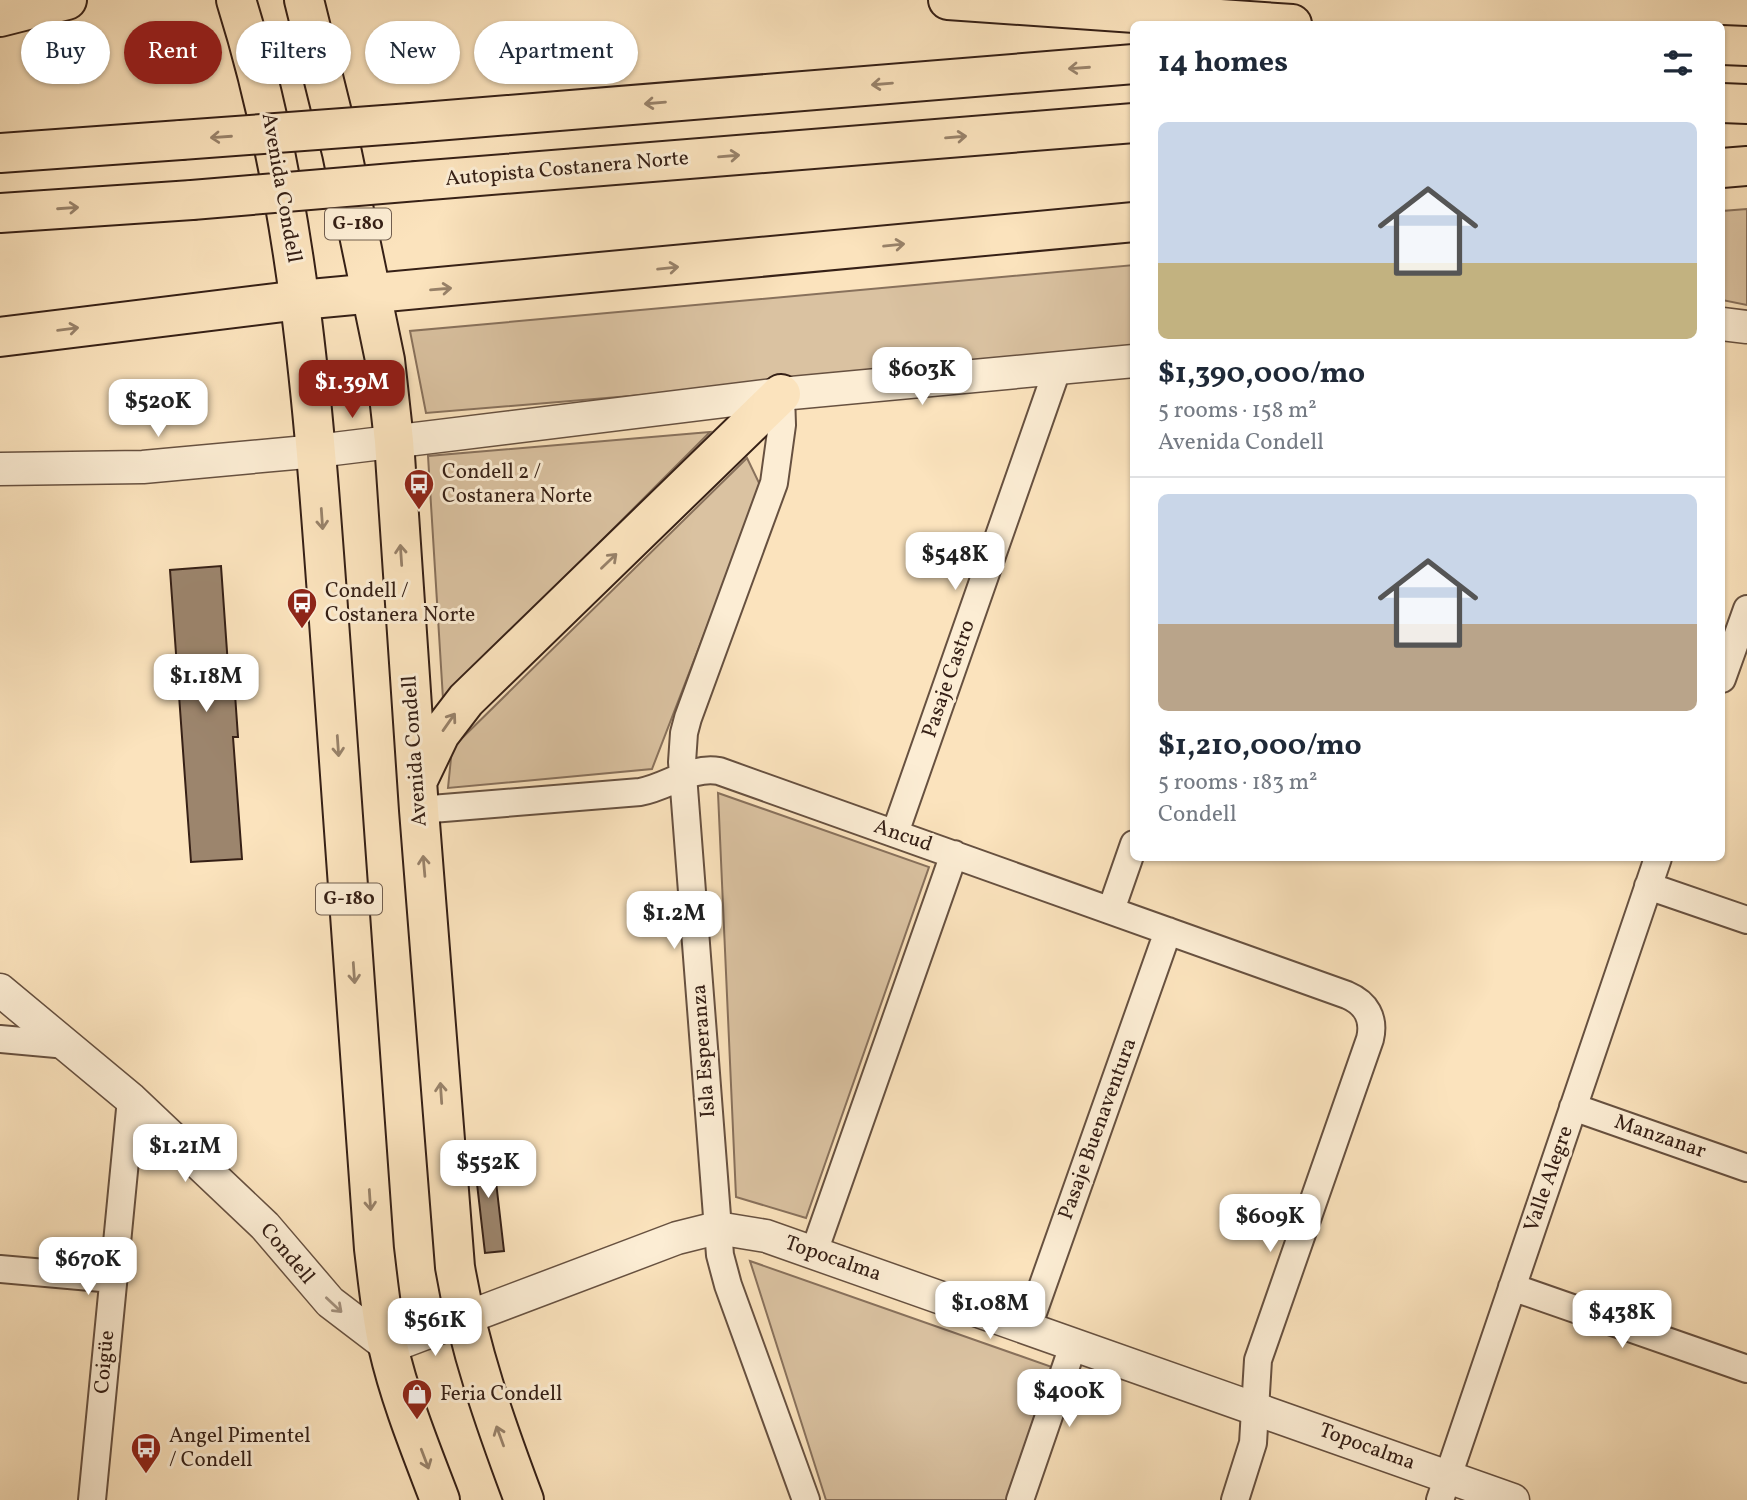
<!DOCTYPE html>
<html lang="en">
<head>
<meta charset="utf-8">
<style>
	body { margin:0; font-family:Vollkorn,serif; background:#f2f2f3; color:#1f2937; height:100vh; display:flex; flex-direction:column; font-size:26px; white-space:nowrap }
	* { box-sizing:border-box; margin:0 }
	p { font-size:23px; color:#747a83 }
	.icon { flex:none; width:38px; height:38px; fill:none; stroke:currentColor; stroke-width:2; stroke-linecap:round; stroke-linejoin:round }
	.map { position:relative; flex:1; overflow:hidden }
	.panel { position:absolute; left:1130px; top:21px; width:595px; height:840px; display:flex; flex-direction:column; background:#fff; border-radius:10px; box-shadow:0 2px 5px #0004 }
	.panel>* { flex:none }
	.guide { position:absolute; left:21px; top:21px; width:665px; height:63px; display:flex; gap:14px }
	.price { position:absolute; translate:-50% -60px; padding:0 16px; border-radius:14px; background:#fff; color:#222; font-size:23px; line-height:46px; filter:drop-shadow(0 2px 4px #0008) }
	.price::after { content:''; position:absolute; left:50%; top:42px; width:21px; height:16px; margin-left:-10px; background:inherit; clip-path:polygon(0 0,100% 0,50% 100%) }
	.price.on { background:#8f2418; color:#fff }
	ul { padding:0; list-style:none }
	li { display:grid; align-content:center; gap:14px; height:371px; padding:0 28px }
	li+li { border-top:2px solid #e0e1e3 }
	li span { display:grid; place-items:center; height:217px; border-radius:10px; color:#555 }
	li>.icon { margin-inline-start:auto }
	span .icon { width:126px; height:126px; fill:#fffc; stroke-width:1 }
	li b { font-size:30px }
	h2 { display:flex; justify-content:space-between; align-items:center; height:84px; padding:0 28px; font-size:30px }
	.chip { padding:0 24px; border-radius:32px; background:#fff; box-shadow:0 2px 5px #0004; font-size:24px; line-height:63px }
	.chip.on { background:#8f2418; color:#fff }
	.map>svg:first-child { display:block }
	.green { fill:#dac2a1; stroke:#88715c; stroke-width:2 }
	.building { fill:#9c856d; stroke:#362016; stroke-width:2 }
	.lines { fill:none; stroke-linecap:round; stroke-linejoin:round }
	.minor-casing { stroke:#675140; stroke-width:30 }
	.tertiary-casing { stroke:#675140; stroke-width:35 }
	.primary-casing { stroke:#362016; stroke-width:42 }
	.motorway-casing { stroke:#362016; stroke-width:42 }
	.minor { stroke:#fcedd4; stroke-width:26 }
	.tertiary { stroke:#fcedd4; stroke-width:32 }
	.primary { stroke:#fbe3bd; stroke-width:38 }
	.motorway { stroke:#fbe3bd; stroke-width:38 }
	.motorway-bridge-casing { stroke:#362016; stroke-width:42; stroke-linecap:butt }
	.motorway-bridge { stroke:#fbe3bd; stroke-width:38 }
	.oneway { stroke:#98826a }
	.oneway2 { stroke:#a3917e }
	.labels { text-anchor:middle; dominant-baseline:central; stroke-width:6; stroke-linejoin:round; paint-order:stroke }
	.shield { fill:#fcedd4; stroke:#715e4f; stroke-width:2 }
	.shield-label { font-size:19px; font-weight:bold; fill:#362016 }
	.street-label { font-size:21px; fill:#362016; stroke:#fcedd4 }
	.poi-label { font-size:21px; fill:#362016; stroke:#fcedd4; text-anchor:start }
</style>
</head>
<body>
<div class="map">
<svg width="1747" height="1500" viewBox="0 0 1747 1500">
	<rect width="100%" height="100%" fill="#fbe3bd"/>
	<filter id="stains"><feTurbulence type="fractalNoise" baseFrequency=".00286" numOctaves="4"/><feColorMatrix values="0 0 0 0 .2 0 0 0 0 .09 0 0 0 0 .02 0 0 0 .5 -.17"/></filter>
	<radialGradient id="worn" r=".72"><stop offset=".6" stop-color="#630" stop-opacity="0"/><stop offset="1" stop-color="#630" stop-opacity=".3"/></radialGradient>
	<path class="green" d="M 1747,209 L 1747,305 L 1722,300 L 1722,211 Z
		M 1134,265 L 1134,354 L 426,413 L 410,331 Z
		M 710,432 L 443,699 L 428,456 Z
		M 747,458 L 761,487 L 652,769 L 448,788 L 452,748 Z
		M 718,793 L 929,867 L 806,1218 L 736,1197 Z
		M 750,1261 L 1052,1367 L 1006,1500 L 826,1500 Z"/>
	<path class="building" d="M 221,566 L 229,680 L 234,680 L 238,737 L 233,737 L 242,859 L 191,862 L 170,570 Z
		M 492,1147 L 504,1251 L 485,1253 L 473,1149 Z"/>
	<g class="lines">
		<g class="minor-casing">
			<path id="minor" d="M 781,394 L 782,425 L 774,483 L 688,718 L 684,733 L 682,762 L 720,1255 L 728,1285 L 806,1500
				M 1722,679 L 1747,609
				M 419,810 L 640,792 C 668,787 691,766 719,771 L 1347,995 C 1366,1003 1375,1018 1370,1039 L 1258,1360 L 1253,1443 L 1235,1500
				M 895,833 L 1058,367
				M 1648,886 L 1747,920
				M 1111,910 L 1134,844
				M 0,1039 L 67,1045
				M 1573,1107 L 1747,1168
				M 814,1252 L 954,854
				M 0,1269 L 113,1279
				M 1512,1287 L 1747,1369
				M 1028,1327 L 1168,931
				M 92,1500 L 131,1099
				M 1020,1500 L 1074,1343
				M 1440,1500 L 1658,858"/>
		</g>
		<g class="tertiary-casing">
			<path id="tertiary" d="M 1722,324 L 1747,327
				M 0,469 L 143,467 L 317,451 L 781,394 L 1134,361
				M 0,990 L 131,1099 L 265,1226 L 330,1302 L 389,1347 L 677,1238 L 717,1228 L 766,1236 L 1513,1500"/>
		</g>
		<g class="primary-casing">
			<path id="primary" d="M 236,0 C 302,210 315,431 331,649 C 345,849 360,1049 374,1249 C 378,1281 381,1314 388,1346 C 400,1399 421,1450 440,1500
				M 304,0 L 342,153 L 385,360 L 394,441 L 419,810 L 455,1267 C 469,1349 495,1423 524,1500
				M 418,780 L 440,734 L 466,700 L 781,394"/>
		</g>
		<g class="motorway-casing">
			<path id="motorway" d="M 948,0 L 1292,24
				M 0,17 L 67,0
				M 1722,45 L 1747,46
				M 1722,103 L 1747,104
				M 411,123 L 1134,64
				M 0,153 L 181,140
				M 1722,168 L 1747,166
				M 417,181 L 1134,123
				M 0,213 L 192,200
				M 0,337 L 300,300 L 1134,222"/>
		</g>
		<use href="#minor" class="minor"/>
		<use href="#tertiary" class="tertiary"/>
		<use href="#primary" class="primary"/>
		<use href="#motorway" class="motorway"/>
		<g class="motorway-bridge-casing">
			<path id="motorway-bridge" d="M 181,140 L 411,123
				M 192,200 L 417,181"/>
		</g>
		<use href="#motorway-bridge" class="motorway-bridge"/>
	</g>
	<defs><path id="oneway-shaft" d="M-6 0H5M1.5-3L5.5 0L1.5 3" fill="none" stroke-width="1.6" stroke-linecap="round" stroke-linejoin="round" transform="scale(1.75)"/></defs>
	<g class="oneway">
		<use href="#oneway-shaft" transform="translate(1079 68) rotate(176)"/>
		<use href="#oneway-shaft" transform="translate(882 84) rotate(175)"/>
		<use href="#oneway-shaft" transform="translate(655 103) rotate(175)"/>
		<use href="#oneway-shaft" transform="translate(221 137) rotate(176)"/>
		<use href="#oneway-shaft" transform="translate(956 137) rotate(-5)"/>
		<use href="#oneway-shaft" transform="translate(729 156) rotate(-5)"/>
		<use href="#oneway-shaft" transform="translate(68 208) rotate(-4)"/>
		<use href="#oneway-shaft" transform="translate(894 245) rotate(-6)"/>
		<use href="#oneway-shaft" transform="translate(668 268) rotate(-6)"/>
		<use href="#oneway-shaft" transform="translate(441 289) rotate(-5)"/>
		<use href="#oneway-shaft" transform="translate(68 329) rotate(-7)"/>
		<use href="#oneway-shaft" transform="translate(322 519) rotate(86)"/>
		<use href="#oneway-shaft" transform="translate(401 555) rotate(-94)"/>
		<use href="#oneway-shaft" transform="translate(609 561) rotate(-44)"/>
		<use href="#oneway-shaft" transform="translate(449 722) rotate(-55)"/>
		<use href="#oneway-shaft" transform="translate(338 746) rotate(86)"/>
		<use href="#oneway-shaft" transform="translate(424 866) rotate(-95)"/>
		<use href="#oneway-shaft" transform="translate(354 973) rotate(86)"/>
		<use href="#oneway-shaft" transform="translate(441 1093) rotate(-94)"/>
		<use href="#oneway-shaft" transform="translate(370 1200) rotate(86)"/>
		<use href="#oneway-shaft" transform="translate(500 1436) rotate(-110)"/>
		<use href="#oneway-shaft" transform="translate(425 1459) rotate(69)"/>
	</g>
	<use class="oneway2" href="#oneway-shaft" transform="translate(334 1305) rotate(43)"/>
	<defs>
		<g id="bus-pin" transform="scale(1.575)"><path d="M0 17L-7.5 6A9.5 9.5 0 1 1 7.5 6Z" fill="#8f2418" stroke="#fcedd4"/><path d="M-5-6H5V4H4V6H2V4H-2V6H-4V4H-5ZM-3.5-4V0h7V-4ZM-3.5 1.2v1.5H-2V1.2ZM2 1.2v1.5H3.5V1.2Z" fill="#fff"/></g>
		<g id="shop-pin" transform="scale(1.575)"><path d="M0 17L-7.5 6A9.5 9.5 0 1 1 7.5 6Z" fill="#8f2418" stroke="#fcedd4"/><path d="M-5-2.5h2.3a2.7 3.5 0 0 1 5.4 0H5L5.5 6h-11ZM-1.5-2.5h3a1.5 2.3 0 0 0-3 0Z" fill="#fff"/></g>
	</defs>
	<g fill-rule="evenodd">
		<use href="#bus-pin" x="419" y="484"/>
		<use href="#bus-pin" x="302" y="603"/>
		<use href="#shop-pin" x="417" y="1394"/>
		<use href="#bus-pin" x="146" y="1448"/>
	</g>
	<g class="labels">
		<g class="shield">
			<rect x="325" y="208.5" width="66" height="31" rx="5"/>
			<rect x="316" y="883.5" width="66" height="31" rx="5"/>
		</g>
		<g class="shield-label">
			<text x="358" y="224">G-180</text>
			<text x="349" y="899">G-180</text>
		</g>
		<g class="street-label">
			<text transform="translate(567 169) rotate(-5)">Autopista Costanera Norte</text>
			<text transform="translate(281 188) rotate(80)">Avenida Condell</text>
			<text transform="translate(949 679) rotate(-71)">Pasaje Castro</text>
			<text transform="translate(415 751) rotate(-94)">Avenida Condell</text>
			<text transform="translate(903 836) rotate(19)">Ancud</text>
			<text transform="translate(704 1051) rotate(-94)">Isla Esperanza</text>
			<text transform="translate(1098 1129) rotate(-70)">Pasaje Buenaventura</text>
			<text transform="translate(1660 1137) rotate(19)">Manzanar</text>
			<text transform="translate(1549 1179) rotate(-71)">Valle Alegre</text>
			<text transform="translate(287 1254) rotate(50)">Condell</text>
			<text transform="translate(833 1259) rotate(19)">Topocalma</text>
			<text transform="translate(105 1362) rotate(-85)">Coigüe</text>
			<text transform="translate(1367 1447) rotate(20)">Topocalma</text>
		</g>
		<g class="poi-label">
			<text x="442" y="472">Condell 2 /<tspan x="442" dy="24">Costanera Norte</tspan></text>
			<text x="325" y="591">Condell /<tspan x="325" dy="24">Costanera Norte</tspan></text>
			<text x="440" y="1394">Feria Condell</text>
			<text x="169" y="1436">Angel Pimentel<tspan x="169" dy="24">/ Condell</tspan></text>
		</g>
	</g>
	<rect width="100%" height="100%" filter="url(#stains)"/>
	<rect width="100%" height="100%" fill="url(#worn)"/>
</svg>
<b class="price" style="left:922px;top:407px">$603K</b>
<b class="price on" style="left:352px;top:420px">$1.39M</b>
<b class="price" style="left:158px;top:439px">$520K</b>
<b class="price" style="left:955px;top:592px">$548K</b>
<b class="price" style="left:206px;top:714px">$1.18M</b>
<b class="price" style="left:674px;top:951px">$1.2M</b>
<b class="price" style="left:185px;top:1184px">$1.21M</b>
<b class="price" style="left:488px;top:1200px">$552K</b>
<b class="price" style="left:1270px;top:1254px">$609K</b>
<b class="price" style="left:88px;top:1297px">$670K</b>
<b class="price" style="left:990px;top:1341px">$1.08M</b>
<b class="price" style="left:1622px;top:1350px">$438K</b>
<b class="price" style="left:435px;top:1358px">$561K</b>
<b class="price" style="left:1069px;top:1429px">$400K</b>
<div class="guide">
<a class="chip">Buy</a>
<a class="chip on">Rent</a>
<a class="chip">Filters</a>
<a class="chip">New</a>
<a class="chip">Apartment</a>
</div>
<section class="panel">
<h2>14 homes<svg class="icon" aria-label="filters" viewBox="0 0 24 24"><path d="M4 7h16M4 17h16"/><circle cx="9" cy="7" r="2"/><circle cx="15" cy="17" r="2"/></svg></h2>
<ul>
<li><span style="background:linear-gradient(#c9d6e8 65%,#c2b280 0)"><svg class="icon" aria-label="home" viewBox="0 0 24 24"><path d="M3 11l9-7 9 7M6 9v11h12V9"/></svg></span><div><b>$1,390,000/mo</b><p>5 rooms · 158 m²</p><p>Avenida Condell</p></div></li>
<li><span style="background:linear-gradient(#c9d6e8 60%,#b9a48a 0)"><svg class="icon" aria-label="home" viewBox="0 0 24 24"><path d="M3 11l9-7 9 7M6 9v11h12V9"/></svg></span><div><b>$1,210,000/mo</b><p>5 rooms · 183 m²</p><p>Condell</p></div></li>
</ul>
</section>
</div>
</body>
</html>
